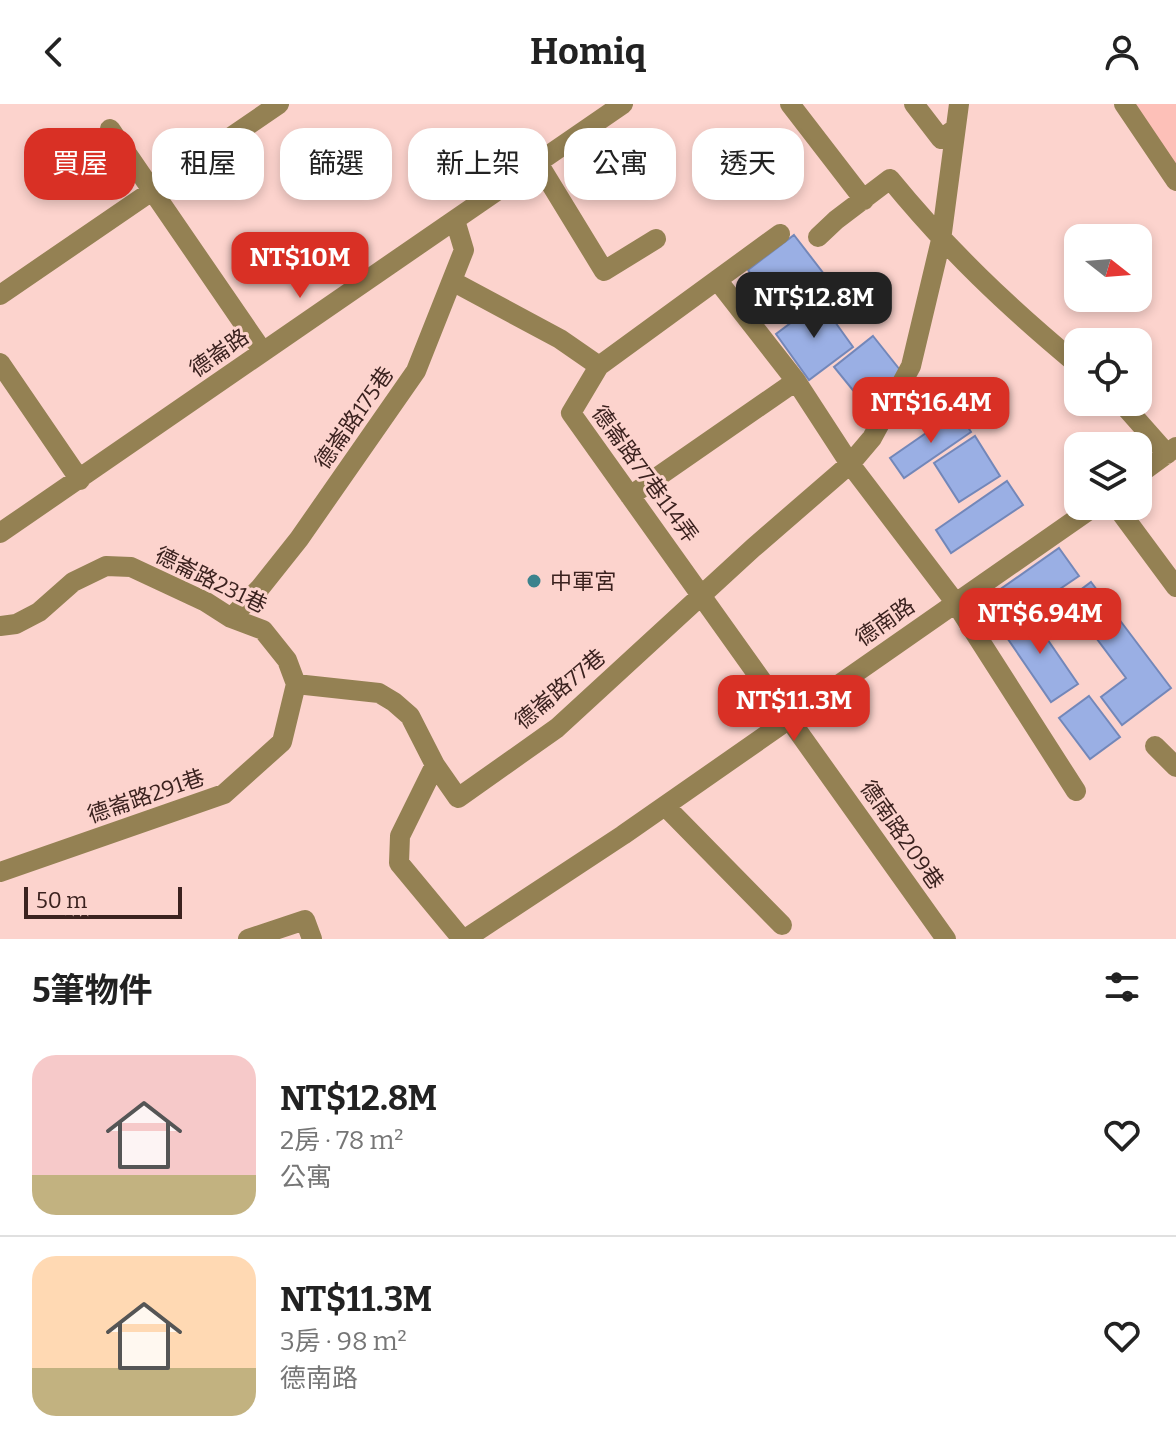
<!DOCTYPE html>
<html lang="zh-TW">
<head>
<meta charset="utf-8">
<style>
	body { margin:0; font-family:Bitter,"Noto Sans TC",serif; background:#f6f6f6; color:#222; height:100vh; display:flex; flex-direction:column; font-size:30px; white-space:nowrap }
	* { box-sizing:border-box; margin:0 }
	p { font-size:26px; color:#767676 }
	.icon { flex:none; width:44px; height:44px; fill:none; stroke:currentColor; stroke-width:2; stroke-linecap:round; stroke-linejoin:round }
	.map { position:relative; height:835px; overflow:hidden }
	.details { display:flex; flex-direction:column; background:#fff; flex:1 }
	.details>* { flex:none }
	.guide { position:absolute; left:24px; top:24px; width:1128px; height:72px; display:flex; gap:16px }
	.needle { width:52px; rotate:107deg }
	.buttons { position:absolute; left:1064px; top:120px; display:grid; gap:16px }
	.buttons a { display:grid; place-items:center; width:88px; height:88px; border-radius:16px; background:#fff; box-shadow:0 4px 12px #0003; font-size:40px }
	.scale { position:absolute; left:24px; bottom:20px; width:158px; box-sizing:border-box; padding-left:8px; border:4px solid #3b221f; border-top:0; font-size:22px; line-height:28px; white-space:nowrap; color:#3b221f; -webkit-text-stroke:6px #fcd3cd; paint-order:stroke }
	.price { position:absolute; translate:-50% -68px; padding:0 18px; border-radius:16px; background:#d93025; color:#fff; font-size:26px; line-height:52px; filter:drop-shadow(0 2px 4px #0008) }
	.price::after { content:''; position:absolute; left:50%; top:48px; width:24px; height:18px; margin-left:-12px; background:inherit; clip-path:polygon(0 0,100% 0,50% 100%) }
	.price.current { background:#222; color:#fff }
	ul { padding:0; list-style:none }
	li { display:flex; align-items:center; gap:24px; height:200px; padding:0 32px }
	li+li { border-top:2px solid #e0e0e0 }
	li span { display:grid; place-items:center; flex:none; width:224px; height:160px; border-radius:24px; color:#555 }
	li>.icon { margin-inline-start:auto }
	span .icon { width:96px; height:96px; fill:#fffc; stroke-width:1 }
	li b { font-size:34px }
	h2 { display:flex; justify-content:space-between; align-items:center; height:96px; padding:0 32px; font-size:34px }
	.chip { padding:0 28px; border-radius:24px; background:#fff; box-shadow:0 4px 12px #0003; font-size:28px; line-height:72px }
	.chip.current { background:#d93025; color:#fff }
	header { display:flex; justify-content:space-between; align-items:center; height:104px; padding:0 32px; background:#fff; font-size:36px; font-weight:700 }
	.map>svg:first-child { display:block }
	.built { fill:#fdc0b8 }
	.building { fill:#9aafe4; stroke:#7387b9; stroke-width:2 }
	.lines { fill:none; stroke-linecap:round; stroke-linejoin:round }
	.minor { stroke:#948153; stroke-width:20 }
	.poi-dot { fill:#3c838d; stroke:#fcd3cd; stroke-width:3 }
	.labels { text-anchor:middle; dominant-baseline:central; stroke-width:6; stroke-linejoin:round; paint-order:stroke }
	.street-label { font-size:22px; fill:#3b221f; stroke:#fcd3cd }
	.poi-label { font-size:22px; fill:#3b221f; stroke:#fcd3cd; text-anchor:start }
</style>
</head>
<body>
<header><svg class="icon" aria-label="back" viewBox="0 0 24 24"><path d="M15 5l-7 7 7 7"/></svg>Homiq<svg class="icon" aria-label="person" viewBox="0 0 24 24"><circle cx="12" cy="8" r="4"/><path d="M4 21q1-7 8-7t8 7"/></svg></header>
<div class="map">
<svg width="1176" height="835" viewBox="0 0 1176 835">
	<rect width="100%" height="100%" fill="#fcd3cd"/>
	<path class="built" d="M 1135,0 L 1176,0 L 1176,63 Z"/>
	<path class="building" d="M 794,131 L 824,170 L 777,205 L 748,166 Z
		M 820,197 L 853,243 L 809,276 L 776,230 Z
		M 873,232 L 904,271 L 865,301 L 834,263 Z
		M 958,307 L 971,328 L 904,374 L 890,354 Z
		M 975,332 L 1000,372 L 959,398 L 934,359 Z
		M 1007,377 L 1023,401 L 951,449 L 936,426 Z
		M 1059,444 L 1079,472 L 1001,525 L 982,498 Z
		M 1091,478 L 1171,584 L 1122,621 L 1101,593 L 1126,574 L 1097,535 L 1101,533 L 1071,493 Z
		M 1028,507 L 1078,580 L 1051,598 L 1001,525 Z
		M 1089,592 L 1120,633 L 1090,655 L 1059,614 Z"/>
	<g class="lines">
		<path class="minor" d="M 790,0 L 864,96
			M 914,0 L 941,35 L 955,25
			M 1124,0 L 1176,77
			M 110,25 L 263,248
			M 538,59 L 604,167 L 656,135
			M 780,130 L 599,262 L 571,309 L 946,835
			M 818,133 L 836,116 L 890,75 C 949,147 1007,202 1078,261
			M 452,177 L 560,235 L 599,262
			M 718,177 L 796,277 L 850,360 L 955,498 L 1076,687
			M 0,191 L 279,0
			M 0,259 L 80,376
			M 1121,298 L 1167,350
			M 1138,371 L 1176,343
			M 630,392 L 796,277
			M 1116,402 L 1176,483
			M 0,429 L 623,0
			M 231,514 L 260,484 L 299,435 L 416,267 L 464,146 L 455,116
			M 0,522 L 16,520 L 39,508 L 73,478 L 106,462 L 131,463 L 206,498 L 231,514 L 263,526 L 287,556 L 296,580
			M 296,580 L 379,589 L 394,598 L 410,612 L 435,661 L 458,694 L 557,624 L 753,444 L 850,360 L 872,334 L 911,262 L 941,136 L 959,0
			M 1155,642 L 1176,663
			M 435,661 L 400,732 L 399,759 L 462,835
			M 665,702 L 782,821
			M 0,768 L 224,690 L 282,638 L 296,580
			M 248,835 L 305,816 L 312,835
			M 465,835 L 623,731 L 1095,402"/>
	</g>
	<circle class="poi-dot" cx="534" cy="477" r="8"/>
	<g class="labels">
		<g class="street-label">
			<text transform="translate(219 249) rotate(-35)">德崙路</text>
			<text transform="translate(354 314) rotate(-55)">德崙路175巷</text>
			<text transform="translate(645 370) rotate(54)">德崙路77巷114弄</text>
			<text transform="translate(211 476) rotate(26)">德崙路231巷</text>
			<text transform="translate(885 518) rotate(-35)">德南路</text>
			<text transform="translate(560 585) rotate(-40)">德崙路77巷</text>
			<text transform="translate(146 692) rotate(-19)">德崙路291巷</text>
			<text transform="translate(902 731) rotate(55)">德南路209巷</text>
		</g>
		<g class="poi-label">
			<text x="550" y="477">中軍宮</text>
		</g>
	</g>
</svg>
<div class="buttons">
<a><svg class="needle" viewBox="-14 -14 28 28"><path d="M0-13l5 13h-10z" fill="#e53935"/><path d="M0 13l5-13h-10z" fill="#767676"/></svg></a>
<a><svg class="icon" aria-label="locate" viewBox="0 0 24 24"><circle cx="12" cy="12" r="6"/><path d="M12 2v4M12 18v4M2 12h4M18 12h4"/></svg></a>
<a><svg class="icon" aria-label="layers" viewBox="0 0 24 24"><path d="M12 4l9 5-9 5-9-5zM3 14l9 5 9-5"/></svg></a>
</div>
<div class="scale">50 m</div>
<b class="price" style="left:300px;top:196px">NT$10M</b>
<b class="price current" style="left:814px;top:236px">NT$12.8M</b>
<b class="price" style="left:931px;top:341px">NT$16.4M</b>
<b class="price" style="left:1040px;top:552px">NT$6.94M</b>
<b class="price" style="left:794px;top:639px">NT$11.3M</b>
<div class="guide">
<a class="chip current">買屋</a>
<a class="chip">租屋</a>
<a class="chip">篩選</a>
<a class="chip">新上架</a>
<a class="chip">公寓</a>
<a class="chip">透天</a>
</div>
</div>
<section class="details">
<h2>5筆物件<svg class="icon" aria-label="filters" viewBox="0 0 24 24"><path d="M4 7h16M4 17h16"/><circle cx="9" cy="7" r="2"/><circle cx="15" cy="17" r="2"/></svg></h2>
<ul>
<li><span style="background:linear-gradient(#f6c9c9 75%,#c2b280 0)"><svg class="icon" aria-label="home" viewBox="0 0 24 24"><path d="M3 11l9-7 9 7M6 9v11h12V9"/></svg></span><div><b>NT$12.8M</b><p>2房 · 78 m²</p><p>公寓</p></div><svg class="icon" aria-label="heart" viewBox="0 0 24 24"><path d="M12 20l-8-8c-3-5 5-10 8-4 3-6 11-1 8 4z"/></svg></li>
<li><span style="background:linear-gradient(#ffd9b3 70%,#c2b280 0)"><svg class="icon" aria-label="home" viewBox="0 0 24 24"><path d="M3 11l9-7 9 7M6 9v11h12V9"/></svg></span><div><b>NT$11.3M</b><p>3房 · 98 m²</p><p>德南路</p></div><svg class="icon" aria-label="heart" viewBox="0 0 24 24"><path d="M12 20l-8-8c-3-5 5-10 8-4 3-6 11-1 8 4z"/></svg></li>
</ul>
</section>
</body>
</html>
